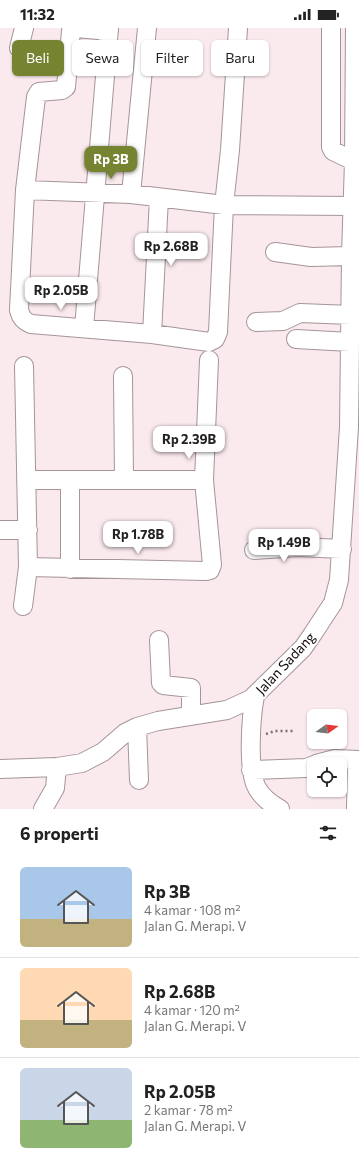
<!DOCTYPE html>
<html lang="id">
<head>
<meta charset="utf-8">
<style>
	body { margin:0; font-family:Commissioner,sans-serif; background:#f6f6f6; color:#222; height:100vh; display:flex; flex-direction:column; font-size:15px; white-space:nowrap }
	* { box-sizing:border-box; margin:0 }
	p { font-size:13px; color:#767676 }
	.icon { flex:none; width:22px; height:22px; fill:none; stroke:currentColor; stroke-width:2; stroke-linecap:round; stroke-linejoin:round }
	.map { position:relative; height:781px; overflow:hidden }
	.panel { display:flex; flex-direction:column; background:#fff; flex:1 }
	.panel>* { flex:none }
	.guide { position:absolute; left:12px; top:12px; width:335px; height:36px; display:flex; gap:8px }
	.needle { width:26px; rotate:76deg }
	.controls { position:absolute; left:307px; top:681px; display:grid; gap:8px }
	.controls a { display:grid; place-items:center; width:40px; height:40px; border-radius:6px; background:#fff; box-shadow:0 1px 3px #0004; font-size:20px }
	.price { position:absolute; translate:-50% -34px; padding:0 9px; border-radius:8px; background:#fff; color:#222; font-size:13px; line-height:26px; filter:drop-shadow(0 1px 2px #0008) }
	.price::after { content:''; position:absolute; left:50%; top:24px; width:12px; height:9px; margin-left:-6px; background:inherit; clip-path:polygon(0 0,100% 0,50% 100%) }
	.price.selected { background:#768432; color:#fff }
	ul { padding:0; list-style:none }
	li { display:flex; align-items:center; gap:12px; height:100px; padding:0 20px }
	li+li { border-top:1px solid #e0e0e0 }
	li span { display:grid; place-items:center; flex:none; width:112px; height:80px; border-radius:6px; color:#555 }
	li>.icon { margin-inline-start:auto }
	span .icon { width:48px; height:48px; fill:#fffc; stroke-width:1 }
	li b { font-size:17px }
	h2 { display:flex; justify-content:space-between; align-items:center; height:48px; padding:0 20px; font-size:17px }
	.chip { padding:0 14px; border-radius:6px; background:#fff; box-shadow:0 1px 3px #0004; font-size:14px; line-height:36px }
	.chip.selected { background:#768432; color:#fff }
	.status { display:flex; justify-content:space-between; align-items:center; height:28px; padding:0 20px; background:#fff; direction:ltr }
	.status svg { height:11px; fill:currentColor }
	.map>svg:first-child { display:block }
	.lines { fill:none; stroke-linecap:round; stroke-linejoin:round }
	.minor-casing { stroke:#a59599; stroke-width:20 }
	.path { stroke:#7b7073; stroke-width:2.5; stroke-dasharray:2 3; stroke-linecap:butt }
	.minor { stroke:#fff; stroke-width:18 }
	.labels { text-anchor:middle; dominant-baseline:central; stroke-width:4; stroke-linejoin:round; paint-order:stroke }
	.street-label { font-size:14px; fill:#110c0d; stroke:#fff }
</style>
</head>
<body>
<div class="status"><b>11:32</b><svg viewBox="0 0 49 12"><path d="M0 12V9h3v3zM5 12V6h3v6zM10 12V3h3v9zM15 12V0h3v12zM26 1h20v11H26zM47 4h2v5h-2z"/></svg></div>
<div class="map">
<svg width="359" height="781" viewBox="0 0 359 781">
	<rect width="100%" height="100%" fill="#fae9ed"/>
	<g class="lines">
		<g class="minor-casing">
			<path id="minor" d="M 74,0 L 71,3 L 66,59 L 62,62 L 39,64 L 36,69 L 25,162 L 19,282 C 21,290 24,293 31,296 L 152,306 L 209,314 L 215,311 L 218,304 L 224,177 L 230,122 L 238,0
				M 77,0 L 109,3
				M 331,0 L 331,119 L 333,123 L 354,133
				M 19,20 L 24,0
				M 25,162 L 131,166 L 224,177 L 353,178
				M 131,166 L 147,0
				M 275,224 L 311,229 L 351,228
				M 256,294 L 283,293 L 300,285 L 351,287
				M 84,300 L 109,0
				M 152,306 L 159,170
				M 296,311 L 350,314
				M 123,348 L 124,452
				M 26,452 L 204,452
				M 0,502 L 28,502
				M 254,522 L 298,519 L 342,521
				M 28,539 L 206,543 L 210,542 L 212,537 L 204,452 L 209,332
				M 70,541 L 70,452
				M 23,578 L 28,539 L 24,338
				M 159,612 L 161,655 L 163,657 L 191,660 L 191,688
				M 255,668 C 251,688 247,743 257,760 C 262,769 271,776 280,781
				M 137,699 L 139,752
				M 316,736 L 335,731 L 359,732
				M 0,741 L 57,739 L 82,735 L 103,724 L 125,705 L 137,699 L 158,693 L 227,682 L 251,671 L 303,620 L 312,607 L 333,575 L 339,552 L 349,399 L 351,228 L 354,133 L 355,0
				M 251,742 L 306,740 L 314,737
				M 43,781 L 55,760 L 57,739
				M 356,781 L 357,732"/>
		</g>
		<path class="path" d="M 266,706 L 275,703 L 293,703"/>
		<use href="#minor" class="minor"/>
	</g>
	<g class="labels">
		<g class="street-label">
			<text transform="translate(285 635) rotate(-47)">Jalan Sadang</text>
		</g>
	</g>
</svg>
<div class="controls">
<a><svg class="needle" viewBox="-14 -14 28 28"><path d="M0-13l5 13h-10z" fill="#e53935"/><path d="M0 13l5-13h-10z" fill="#767676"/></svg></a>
<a><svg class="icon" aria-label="locate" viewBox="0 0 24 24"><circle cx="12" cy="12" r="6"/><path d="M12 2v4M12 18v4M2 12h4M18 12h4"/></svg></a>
</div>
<b class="price selected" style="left:111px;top:152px">Rp 3B</b>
<b class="price" style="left:171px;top:239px">Rp 2.68B</b>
<b class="price" style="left:61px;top:283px">Rp 2.05B</b>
<b class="price" style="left:189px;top:432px">Rp 2.39B</b>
<b class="price" style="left:138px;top:527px">Rp 1.78B</b>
<b class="price" style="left:284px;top:535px">Rp 1.49B</b>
<div class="guide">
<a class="chip selected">Beli</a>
<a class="chip">Sewa</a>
<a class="chip">Filter</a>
<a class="chip">Baru</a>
</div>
</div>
<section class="panel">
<h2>6 properti<svg class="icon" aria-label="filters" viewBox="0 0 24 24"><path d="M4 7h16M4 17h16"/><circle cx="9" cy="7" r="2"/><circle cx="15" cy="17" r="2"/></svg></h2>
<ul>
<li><span style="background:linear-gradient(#a9c7e8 65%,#c2b280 0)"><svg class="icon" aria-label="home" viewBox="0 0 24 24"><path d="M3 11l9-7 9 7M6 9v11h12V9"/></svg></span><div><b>Rp 3B</b><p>4 kamar · 108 m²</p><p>Jalan G. Merapi. V</p></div></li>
<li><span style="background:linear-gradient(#ffd9b3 65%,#c2b280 0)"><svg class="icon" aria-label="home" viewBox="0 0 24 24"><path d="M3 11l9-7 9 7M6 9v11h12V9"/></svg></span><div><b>Rp 2.68B</b><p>4 kamar · 120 m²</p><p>Jalan G. Merapi. V</p></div></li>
<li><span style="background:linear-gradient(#c9d6e8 65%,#8fb573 0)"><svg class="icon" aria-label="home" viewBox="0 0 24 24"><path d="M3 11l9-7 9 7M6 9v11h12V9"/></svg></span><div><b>Rp 2.05B</b><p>2 kamar · 78 m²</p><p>Jalan G. Merapi. V</p></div></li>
</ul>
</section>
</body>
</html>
